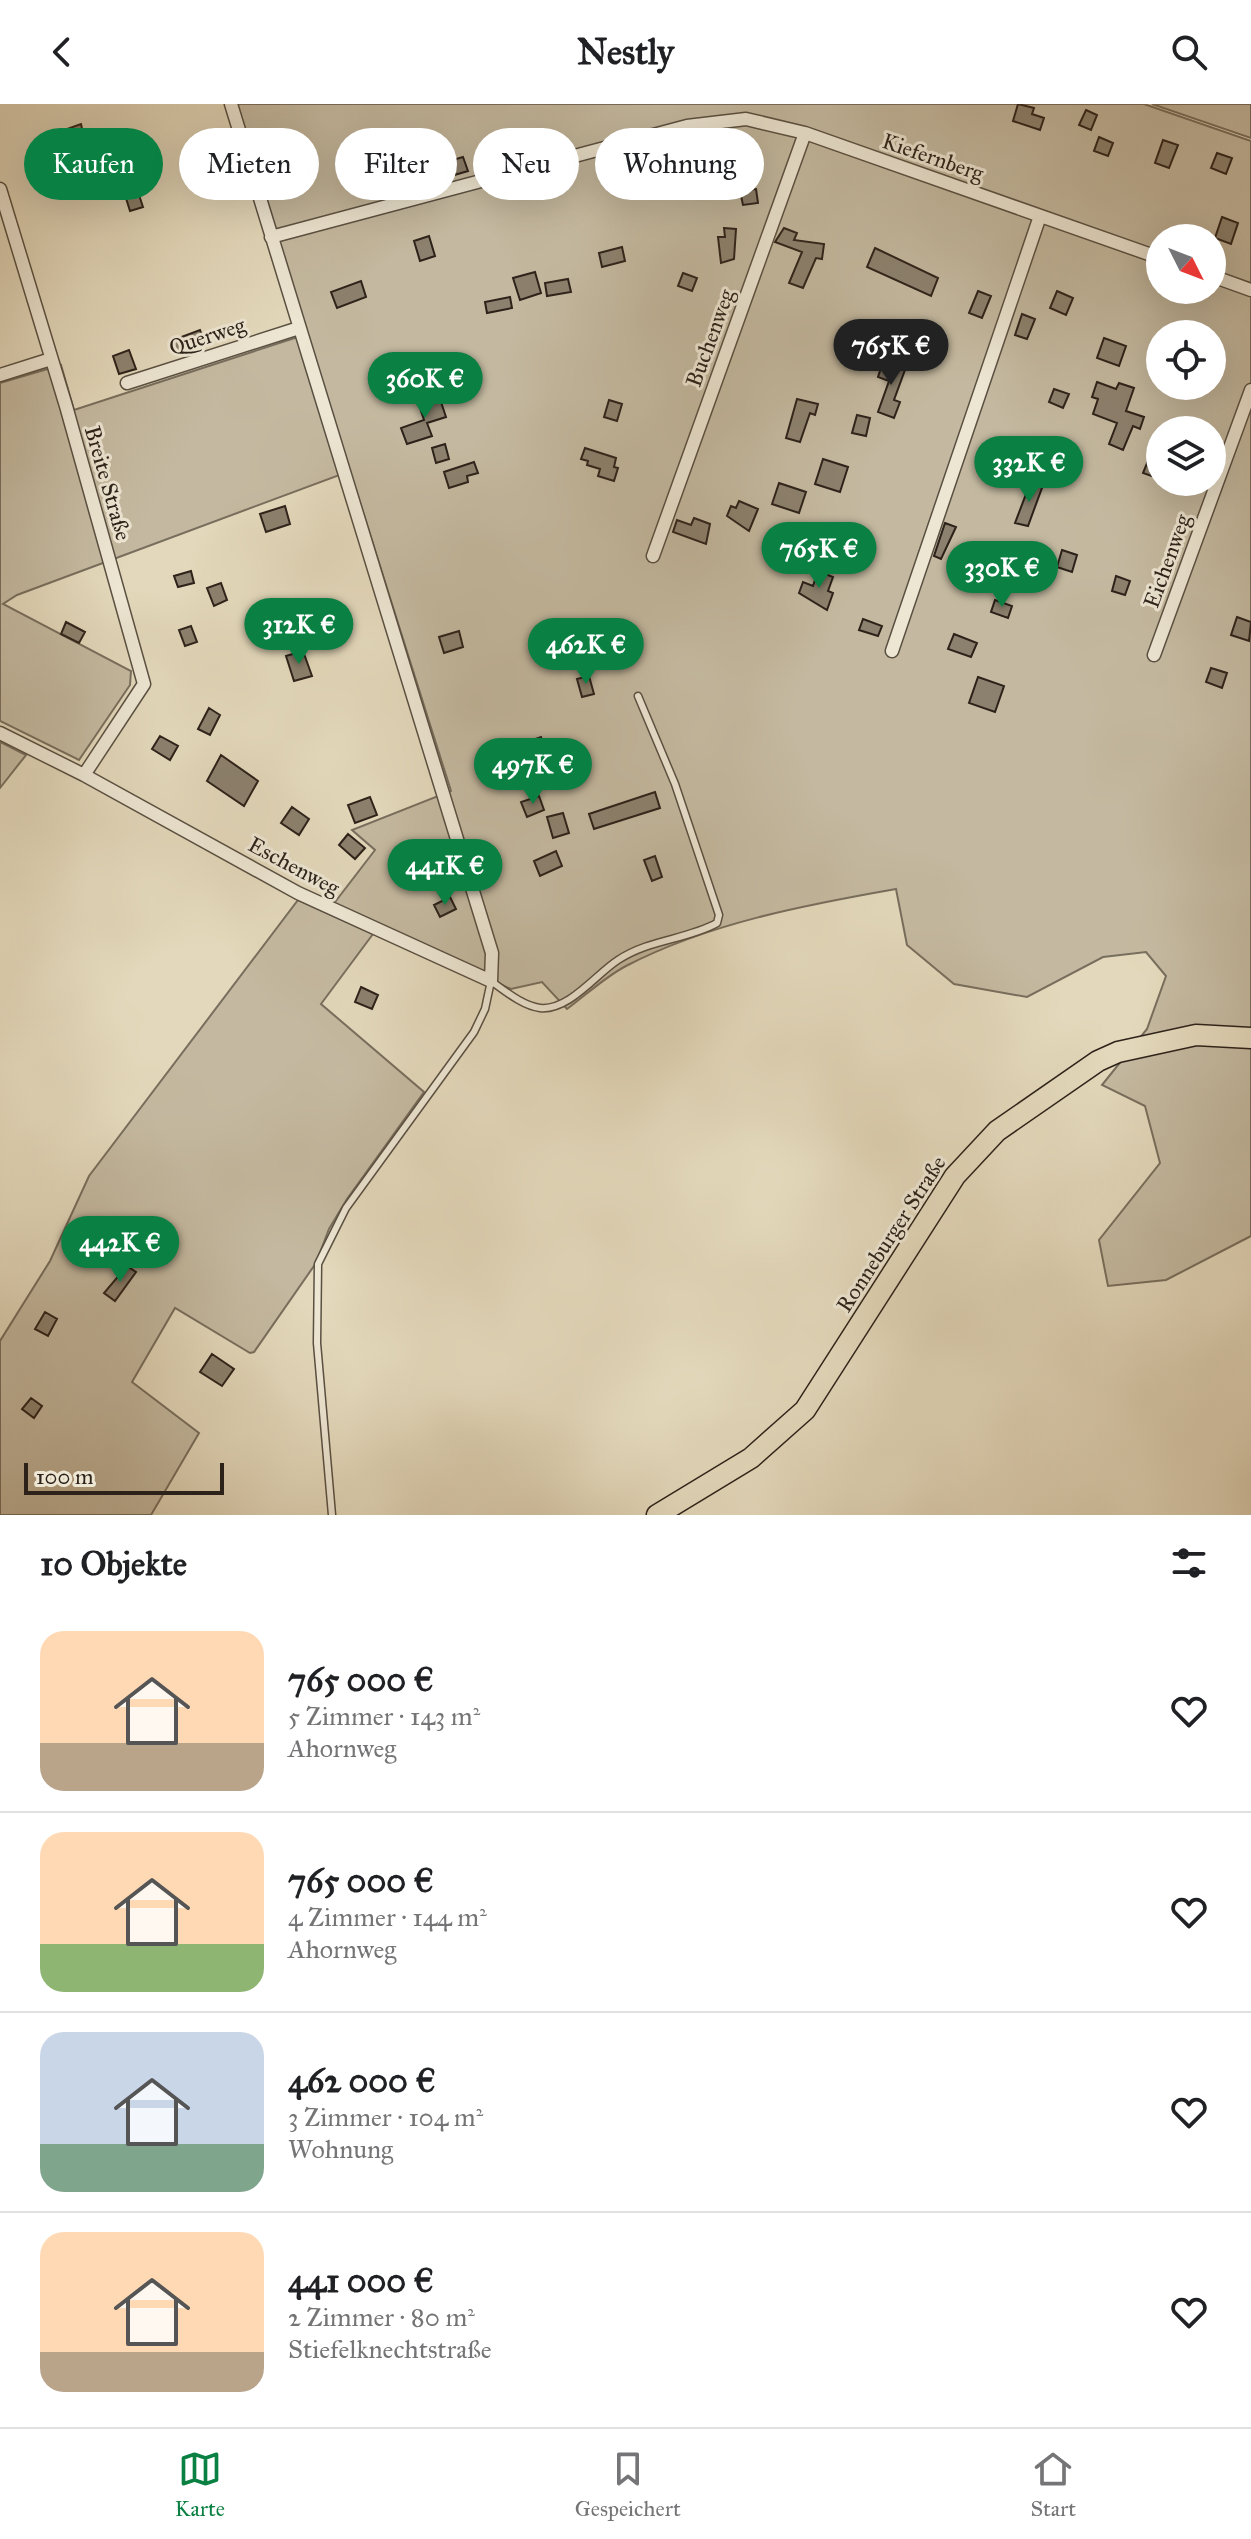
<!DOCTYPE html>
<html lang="de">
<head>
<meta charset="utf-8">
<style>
	body { margin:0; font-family:"IM FELL Great Primer",serif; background:#f2f2f2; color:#202124; height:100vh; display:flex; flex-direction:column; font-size:30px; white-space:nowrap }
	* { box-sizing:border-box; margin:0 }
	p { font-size:26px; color:#757577 }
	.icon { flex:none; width:44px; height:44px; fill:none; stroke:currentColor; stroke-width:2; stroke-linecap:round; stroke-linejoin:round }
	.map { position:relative; height:1411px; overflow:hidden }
	.drawer { display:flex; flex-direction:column; background:#fff; flex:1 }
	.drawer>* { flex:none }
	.banner { position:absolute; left:24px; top:24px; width:800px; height:72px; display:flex; gap:16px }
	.needle { width:52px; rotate:132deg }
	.controls { position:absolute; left:1146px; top:120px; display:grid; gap:16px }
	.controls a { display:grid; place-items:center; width:80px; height:80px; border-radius:50%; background:#fff; box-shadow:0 8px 32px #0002; font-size:40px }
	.scale { position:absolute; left:24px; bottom:20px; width:200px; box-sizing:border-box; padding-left:8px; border:4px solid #2d221a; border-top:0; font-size:22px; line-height:28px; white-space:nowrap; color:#2d221a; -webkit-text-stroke:6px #ede6d3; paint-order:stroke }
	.price { position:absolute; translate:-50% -68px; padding:0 18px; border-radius:28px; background:#0b8043; color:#fff; font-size:26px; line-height:52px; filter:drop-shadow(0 2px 4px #0008) }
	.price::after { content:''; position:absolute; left:50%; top:48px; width:24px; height:18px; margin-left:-12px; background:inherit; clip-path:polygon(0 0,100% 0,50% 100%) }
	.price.selected { background:#222; color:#fff }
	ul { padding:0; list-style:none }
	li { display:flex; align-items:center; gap:24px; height:200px; padding:0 40px }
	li+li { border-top:2px solid #e0e0e0 }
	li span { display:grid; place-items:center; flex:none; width:224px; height:160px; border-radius:24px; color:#555 }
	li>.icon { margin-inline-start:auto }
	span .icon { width:96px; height:96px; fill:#fffc; stroke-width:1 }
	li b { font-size:34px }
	h2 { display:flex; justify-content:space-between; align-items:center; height:96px; padding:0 40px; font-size:34px }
	.chip { padding:0 28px; border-radius:36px; background:#fff; box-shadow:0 8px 32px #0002; font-size:28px; line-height:72px }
	.chip.selected { background:#0b8043; color:#fff }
	header { display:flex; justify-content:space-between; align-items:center; height:104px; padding:0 40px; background:#fff; font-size:36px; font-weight:800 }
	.dock { display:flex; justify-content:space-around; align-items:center; height:112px; border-top:2px solid #e0e0e0; background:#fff; font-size:22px; color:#757577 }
	.dock a { display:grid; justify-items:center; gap:4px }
	.dock .selected { color:#0b8043 }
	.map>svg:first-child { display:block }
	.green { fill:#c4b9a0; stroke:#786e5d; stroke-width:2; fill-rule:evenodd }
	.building { fill:#8c816e; stroke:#2d221a; stroke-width:2 }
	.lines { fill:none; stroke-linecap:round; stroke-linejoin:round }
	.service-casing { stroke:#5a5042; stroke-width:9 }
	.minor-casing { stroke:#5a5042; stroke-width:15 }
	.primary-casing { stroke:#2d221a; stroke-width:23 }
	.service { stroke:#ede6d3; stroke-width:6 }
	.minor { stroke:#ede6d3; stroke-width:12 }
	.primary { stroke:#e3d8bb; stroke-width:20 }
	.labels { text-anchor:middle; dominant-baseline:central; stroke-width:6; stroke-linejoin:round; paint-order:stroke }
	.street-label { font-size:22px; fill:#2d221a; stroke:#ede6d3 }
</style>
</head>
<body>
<header><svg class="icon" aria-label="back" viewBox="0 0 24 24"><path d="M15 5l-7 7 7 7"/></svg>Nestly<svg class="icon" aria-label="search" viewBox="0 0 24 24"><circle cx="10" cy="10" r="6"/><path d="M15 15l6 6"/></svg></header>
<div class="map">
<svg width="1251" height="1411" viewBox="0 0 1251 1411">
	<rect width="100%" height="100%" fill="#e3d8bb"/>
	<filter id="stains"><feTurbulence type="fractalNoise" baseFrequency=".0025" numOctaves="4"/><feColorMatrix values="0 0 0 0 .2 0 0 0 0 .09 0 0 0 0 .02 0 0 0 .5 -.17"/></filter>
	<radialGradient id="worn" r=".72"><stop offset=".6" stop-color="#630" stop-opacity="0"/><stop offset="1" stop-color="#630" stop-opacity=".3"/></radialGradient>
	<path class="green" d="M 237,0 L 1144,0 L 1251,37 L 1251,1132 L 1166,1176 L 1108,1182 L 1099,1136 L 1160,1059 L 1145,1002 L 1102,981 L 1147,925 L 1166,872 L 1146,848 L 1103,853 L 1027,893 L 954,880 L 907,841 L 896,785 C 805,801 709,819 626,862 C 605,873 586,891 567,905 L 542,878 L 511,885 L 332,802 L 375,746 L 352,726 L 451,687 L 350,367 L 17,491 L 3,500 L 131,567 L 130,581 L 79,656 L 0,617 L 0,279 L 61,261 L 74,306 L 307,230 ZM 1160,134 L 1212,134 L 1212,186 L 1160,186 ZM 1160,230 L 1212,230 L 1212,282 L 1160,282 ZM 1160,326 L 1212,326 L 1212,378 L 1160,378 Z
		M 1152,0 L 1251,0 L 1251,34 Z
		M 0,638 L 26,651 L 0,684 Z
		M 298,796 L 373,830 L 321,900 L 424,988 L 347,1095 L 329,1125 L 316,1159 L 254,1248 L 250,1249 L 175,1204 L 132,1278 L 199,1329 L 151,1411 L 0,1411 L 0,1237 L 50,1157 L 89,1072 Z"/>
	<path class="building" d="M 1018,0 L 1034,4 L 1032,10 L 1044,14 L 1040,26 L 1013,17 Z
		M 1086,6 L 1097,11 L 1091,26 L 1079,21 Z
		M 81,20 L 88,52 L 75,56 L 64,26 Z
		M 1099,33 L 1113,39 L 1108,52 L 1094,47 Z
		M 1163,36 L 1178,41 L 1169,64 L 1155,59 Z
		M 1217,49 L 1232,54 L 1226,70 L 1211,64 Z
		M 463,53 L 468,67 L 451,72 L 446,58 Z
		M 756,85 L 758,99 L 743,101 L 740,87 Z
		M 138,88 L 143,103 L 130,107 L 125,91 Z
		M 1222,113 L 1238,119 L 1231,140 L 1215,134 Z
		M 724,124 L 736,125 L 734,155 L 721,159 L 718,133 L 725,133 Z
		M 784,124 L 797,129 L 794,136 L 824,140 L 822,155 L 816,154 L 803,184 L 789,179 L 802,148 L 775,138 Z
		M 429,132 L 435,152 L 420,157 L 414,137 Z
		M 622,143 L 625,157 L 602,163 L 599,149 Z
		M 875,144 L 938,174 L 931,192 L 867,163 Z
		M 535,168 L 541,189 L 520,196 L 513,174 Z
		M 683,169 L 697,174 L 692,187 L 678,182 Z
		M 568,175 L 571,188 L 547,192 L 545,179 Z
		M 361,177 L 366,193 L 337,204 L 331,188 Z
		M 978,187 L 991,192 L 982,214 L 969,209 Z
		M 1057,187 L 1073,194 L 1066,211 L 1050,204 Z
		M 510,193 L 512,204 L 487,209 L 485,198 Z
		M 1022,210 L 1035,215 L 1027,235 L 1015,231 Z
		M 200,226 L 205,241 L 177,250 L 173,236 Z
		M 1104,234 L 1126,242 L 1119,262 L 1097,254 Z
		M 129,246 L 136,265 L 119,270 L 113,252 Z
		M 884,255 L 906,263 L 894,296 L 900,298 L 894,314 L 878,308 L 889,277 L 878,273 Z
		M 1097,278 L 1116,285 L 1119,279 L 1134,284 L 1126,307 L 1144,313 L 1140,325 L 1133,322 L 1123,346 L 1109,340 L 1117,319 L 1093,310 L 1098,295 L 1092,293 Z
		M 1054,285 L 1069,290 L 1063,304 L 1049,298 Z
		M 439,292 L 446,313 L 427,319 L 432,332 L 407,340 L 401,324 L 424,316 L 418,298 Z
		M 797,295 L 818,300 L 815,311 L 810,309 L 800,338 L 786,334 Z
		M 609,296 L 622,300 L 617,317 L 604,313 Z
		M 857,311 L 870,314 L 866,332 L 852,329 Z
		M 445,340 L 449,355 L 436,359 L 432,344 Z
		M 585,344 L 616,354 L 614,363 L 618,364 L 614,377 L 598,372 L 600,365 L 587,361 L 588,357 L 581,355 Z
		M 1150,352 L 1160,356 L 1157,374 L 1143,369 Z
		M 823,355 L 848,363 L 840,388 L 815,380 Z
		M 474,358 L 478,369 L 467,372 L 468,378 L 449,384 L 444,368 Z
		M 1031,377 L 1043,381 L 1028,422 L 1015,419 Z
		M 779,379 L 806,388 L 799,409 L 772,400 Z
		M 739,397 L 758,405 L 749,427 L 727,412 L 731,402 L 736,404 Z
		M 285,402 L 290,420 L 266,428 L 260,410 Z
		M 694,414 L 710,420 L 706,440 L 673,428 L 677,416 L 691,421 Z
		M 945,419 L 956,423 L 941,455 L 934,452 Z
		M 1062,446 L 1077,451 L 1072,468 L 1057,463 Z
		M 1007,457 L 1046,468 L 1043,478 L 1021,470 L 1018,479 L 1002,474 Z
		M 191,467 L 194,479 L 178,483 L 174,472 Z
		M 818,467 L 833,473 L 828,487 L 833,489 L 827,506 L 799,489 L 803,478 L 813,482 Z
		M 1116,472 L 1130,477 L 1125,491 L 1112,487 Z
		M 221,479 L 227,496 L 214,502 L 207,484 Z
		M 995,496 L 1012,502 L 1008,514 L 991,508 Z
		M 323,513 L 328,530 L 305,537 L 300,521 Z
		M 1237,513 L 1251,518 L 1249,537 L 1231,531 Z
		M 863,515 L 882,522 L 878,532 L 859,526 Z
		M 66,518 L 85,528 L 79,539 L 61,530 Z
		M 191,522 L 197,538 L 185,542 L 179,526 Z
		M 459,527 L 463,543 L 444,549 L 439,533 Z
		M 954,530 L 977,539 L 971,553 L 948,545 Z
		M 303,547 L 312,572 L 294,577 L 286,552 Z
		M 1211,564 L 1227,569 L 1222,584 L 1206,578 Z
		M 589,572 L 594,590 L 582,593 L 577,575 Z
		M 978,573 L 1004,582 L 995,608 L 969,599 Z
		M 209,604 L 220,611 L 210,631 L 198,625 Z
		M 160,632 L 178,642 L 170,656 L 152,645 Z
		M 541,633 L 546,648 L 518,658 L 512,643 Z
		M 221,651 L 258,677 L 244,702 L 207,677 Z
		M 655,688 L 660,704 L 594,725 L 589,710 Z
		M 539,692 L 544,706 L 527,713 L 521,698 Z
		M 370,693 L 377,711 L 355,719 L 348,701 Z
		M 292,703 L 309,715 L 299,731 L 281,719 Z
		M 563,709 L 569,729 L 553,734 L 547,713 Z
		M 348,730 L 365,744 L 355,755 L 339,741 Z
		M 556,747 L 562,762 L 540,772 L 534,757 Z
		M 655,752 L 662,773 L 652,777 L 644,756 Z
		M 450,793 L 456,805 L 440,813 L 434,801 Z
		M 361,883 L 378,891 L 372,905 L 355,898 Z
		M 127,1162 L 136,1168 L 115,1197 L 104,1189 Z
		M 45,1208 L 57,1215 L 48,1232 L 35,1225 Z
		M 212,1250 L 234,1265 L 222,1282 L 200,1268 Z
		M 31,1294 L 42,1302 L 34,1314 L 22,1305 Z"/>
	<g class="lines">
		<g class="service-casing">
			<path id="service" d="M 332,1411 L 317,1239 L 318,1160 L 346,1104 L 474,928 L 485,905 L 491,877 C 505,887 523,902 540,904 C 569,907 596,870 618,856 C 650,835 686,836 717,819 L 719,811 L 675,680 L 638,592"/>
		</g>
		<g class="minor-casing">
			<path id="minor" d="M 0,85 L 66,302 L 144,580 L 84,671
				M 271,133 L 687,22 L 746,15 L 805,29 L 1160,154
				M 1212,172 L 1251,186
				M 0,271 L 51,255
				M 127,279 L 299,224
				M 653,452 L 805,29
				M 892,547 L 1040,112
				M 1154,551 L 1251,286
				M 0,629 L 84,671 L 298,789 L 491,877 L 492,849 L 231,0"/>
		</g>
		<g class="primary-casing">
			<path id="primary" d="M 657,1411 L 751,1354 L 805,1306 L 955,1072 L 997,1027 L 1098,957 L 1118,948 L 1196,931 L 1251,934"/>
		</g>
		<use href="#service" class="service"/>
		<use href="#minor" class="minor"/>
		<use href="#primary" class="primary"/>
	</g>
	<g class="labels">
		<g class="street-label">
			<text transform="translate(933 53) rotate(19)">Kiefernberg</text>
			<text transform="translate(207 232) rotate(-18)">Querweg</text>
			<text transform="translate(710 234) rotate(-70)">Buchenweg</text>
			<text transform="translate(108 379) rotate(74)">Breite Straße</text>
			<text transform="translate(1167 457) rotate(-70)">Eichenweg</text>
			<text transform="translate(294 762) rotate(28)">Eschenweg</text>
			<text transform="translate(891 1130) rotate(-57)">Ronneburger Straße</text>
		</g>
	</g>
	<rect width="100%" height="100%" filter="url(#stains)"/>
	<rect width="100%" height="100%" fill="url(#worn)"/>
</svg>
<div class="controls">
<a><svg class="needle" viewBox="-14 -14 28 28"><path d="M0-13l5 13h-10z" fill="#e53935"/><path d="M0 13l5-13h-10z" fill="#757577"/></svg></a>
<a><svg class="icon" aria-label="locate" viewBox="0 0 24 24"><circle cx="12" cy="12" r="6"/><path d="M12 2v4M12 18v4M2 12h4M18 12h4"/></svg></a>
<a><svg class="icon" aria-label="layers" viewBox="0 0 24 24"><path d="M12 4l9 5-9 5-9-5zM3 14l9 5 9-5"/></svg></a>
</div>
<div class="scale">100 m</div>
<b class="price selected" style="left:891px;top:283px">765K €</b>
<b class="price" style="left:425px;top:316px">360K €</b>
<b class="price" style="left:1029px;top:400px">332K €</b>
<b class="price" style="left:819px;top:486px">765K €</b>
<b class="price" style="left:1002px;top:505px">330K €</b>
<b class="price" style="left:299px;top:562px">312K €</b>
<b class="price" style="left:586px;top:582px">462K €</b>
<b class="price" style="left:533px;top:702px">497K €</b>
<b class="price" style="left:445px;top:803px">441K €</b>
<b class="price" style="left:120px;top:1180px">442K €</b>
<div class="banner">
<a class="chip selected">Kaufen</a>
<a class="chip">Mieten</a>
<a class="chip">Filter</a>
<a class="chip">Neu</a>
<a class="chip">Wohnung</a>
</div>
</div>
<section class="drawer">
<h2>10 Objekte<svg class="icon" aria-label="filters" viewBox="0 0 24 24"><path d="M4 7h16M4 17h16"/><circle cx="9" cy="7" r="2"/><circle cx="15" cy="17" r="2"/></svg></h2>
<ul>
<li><span style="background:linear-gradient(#ffd9b3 70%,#b9a48a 0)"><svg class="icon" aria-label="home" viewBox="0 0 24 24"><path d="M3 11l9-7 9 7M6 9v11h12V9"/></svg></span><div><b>765 000 €</b><p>5 Zimmer · 143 m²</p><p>Ahornweg</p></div><svg class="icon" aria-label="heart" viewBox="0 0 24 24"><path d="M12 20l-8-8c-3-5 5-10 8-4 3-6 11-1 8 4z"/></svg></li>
<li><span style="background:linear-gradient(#ffd9b3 70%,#8fb573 0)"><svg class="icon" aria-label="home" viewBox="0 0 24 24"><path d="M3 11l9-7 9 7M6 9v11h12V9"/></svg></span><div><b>765 000 €</b><p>4 Zimmer · 144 m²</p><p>Ahornweg</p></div><svg class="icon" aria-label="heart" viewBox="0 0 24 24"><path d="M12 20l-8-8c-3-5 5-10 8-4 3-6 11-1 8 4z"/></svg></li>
<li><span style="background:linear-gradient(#c9d6e8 70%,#7fa58c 0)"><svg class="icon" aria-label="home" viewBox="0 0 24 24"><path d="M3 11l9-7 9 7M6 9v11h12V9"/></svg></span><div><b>462 000 €</b><p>3 Zimmer · 104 m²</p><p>Wohnung</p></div><svg class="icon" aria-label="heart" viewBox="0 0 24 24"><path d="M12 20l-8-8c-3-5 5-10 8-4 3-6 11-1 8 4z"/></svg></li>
<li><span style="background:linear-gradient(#ffd9b3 75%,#b9a48a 0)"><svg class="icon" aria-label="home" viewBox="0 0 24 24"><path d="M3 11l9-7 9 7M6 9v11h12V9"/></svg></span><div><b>441 000 €</b><p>2 Zimmer · 80 m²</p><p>Stiefelknechtstraße</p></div><svg class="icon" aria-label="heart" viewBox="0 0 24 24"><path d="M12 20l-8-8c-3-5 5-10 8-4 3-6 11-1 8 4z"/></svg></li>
</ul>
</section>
<nav class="dock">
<a class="selected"><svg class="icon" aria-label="map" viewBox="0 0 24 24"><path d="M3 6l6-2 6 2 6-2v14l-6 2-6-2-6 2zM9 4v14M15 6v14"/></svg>Karte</a>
<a><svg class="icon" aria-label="saved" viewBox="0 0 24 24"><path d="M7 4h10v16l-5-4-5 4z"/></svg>Gespeichert</a>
<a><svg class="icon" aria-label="home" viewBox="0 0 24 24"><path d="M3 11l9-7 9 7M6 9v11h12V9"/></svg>Start</a>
</nav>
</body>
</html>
